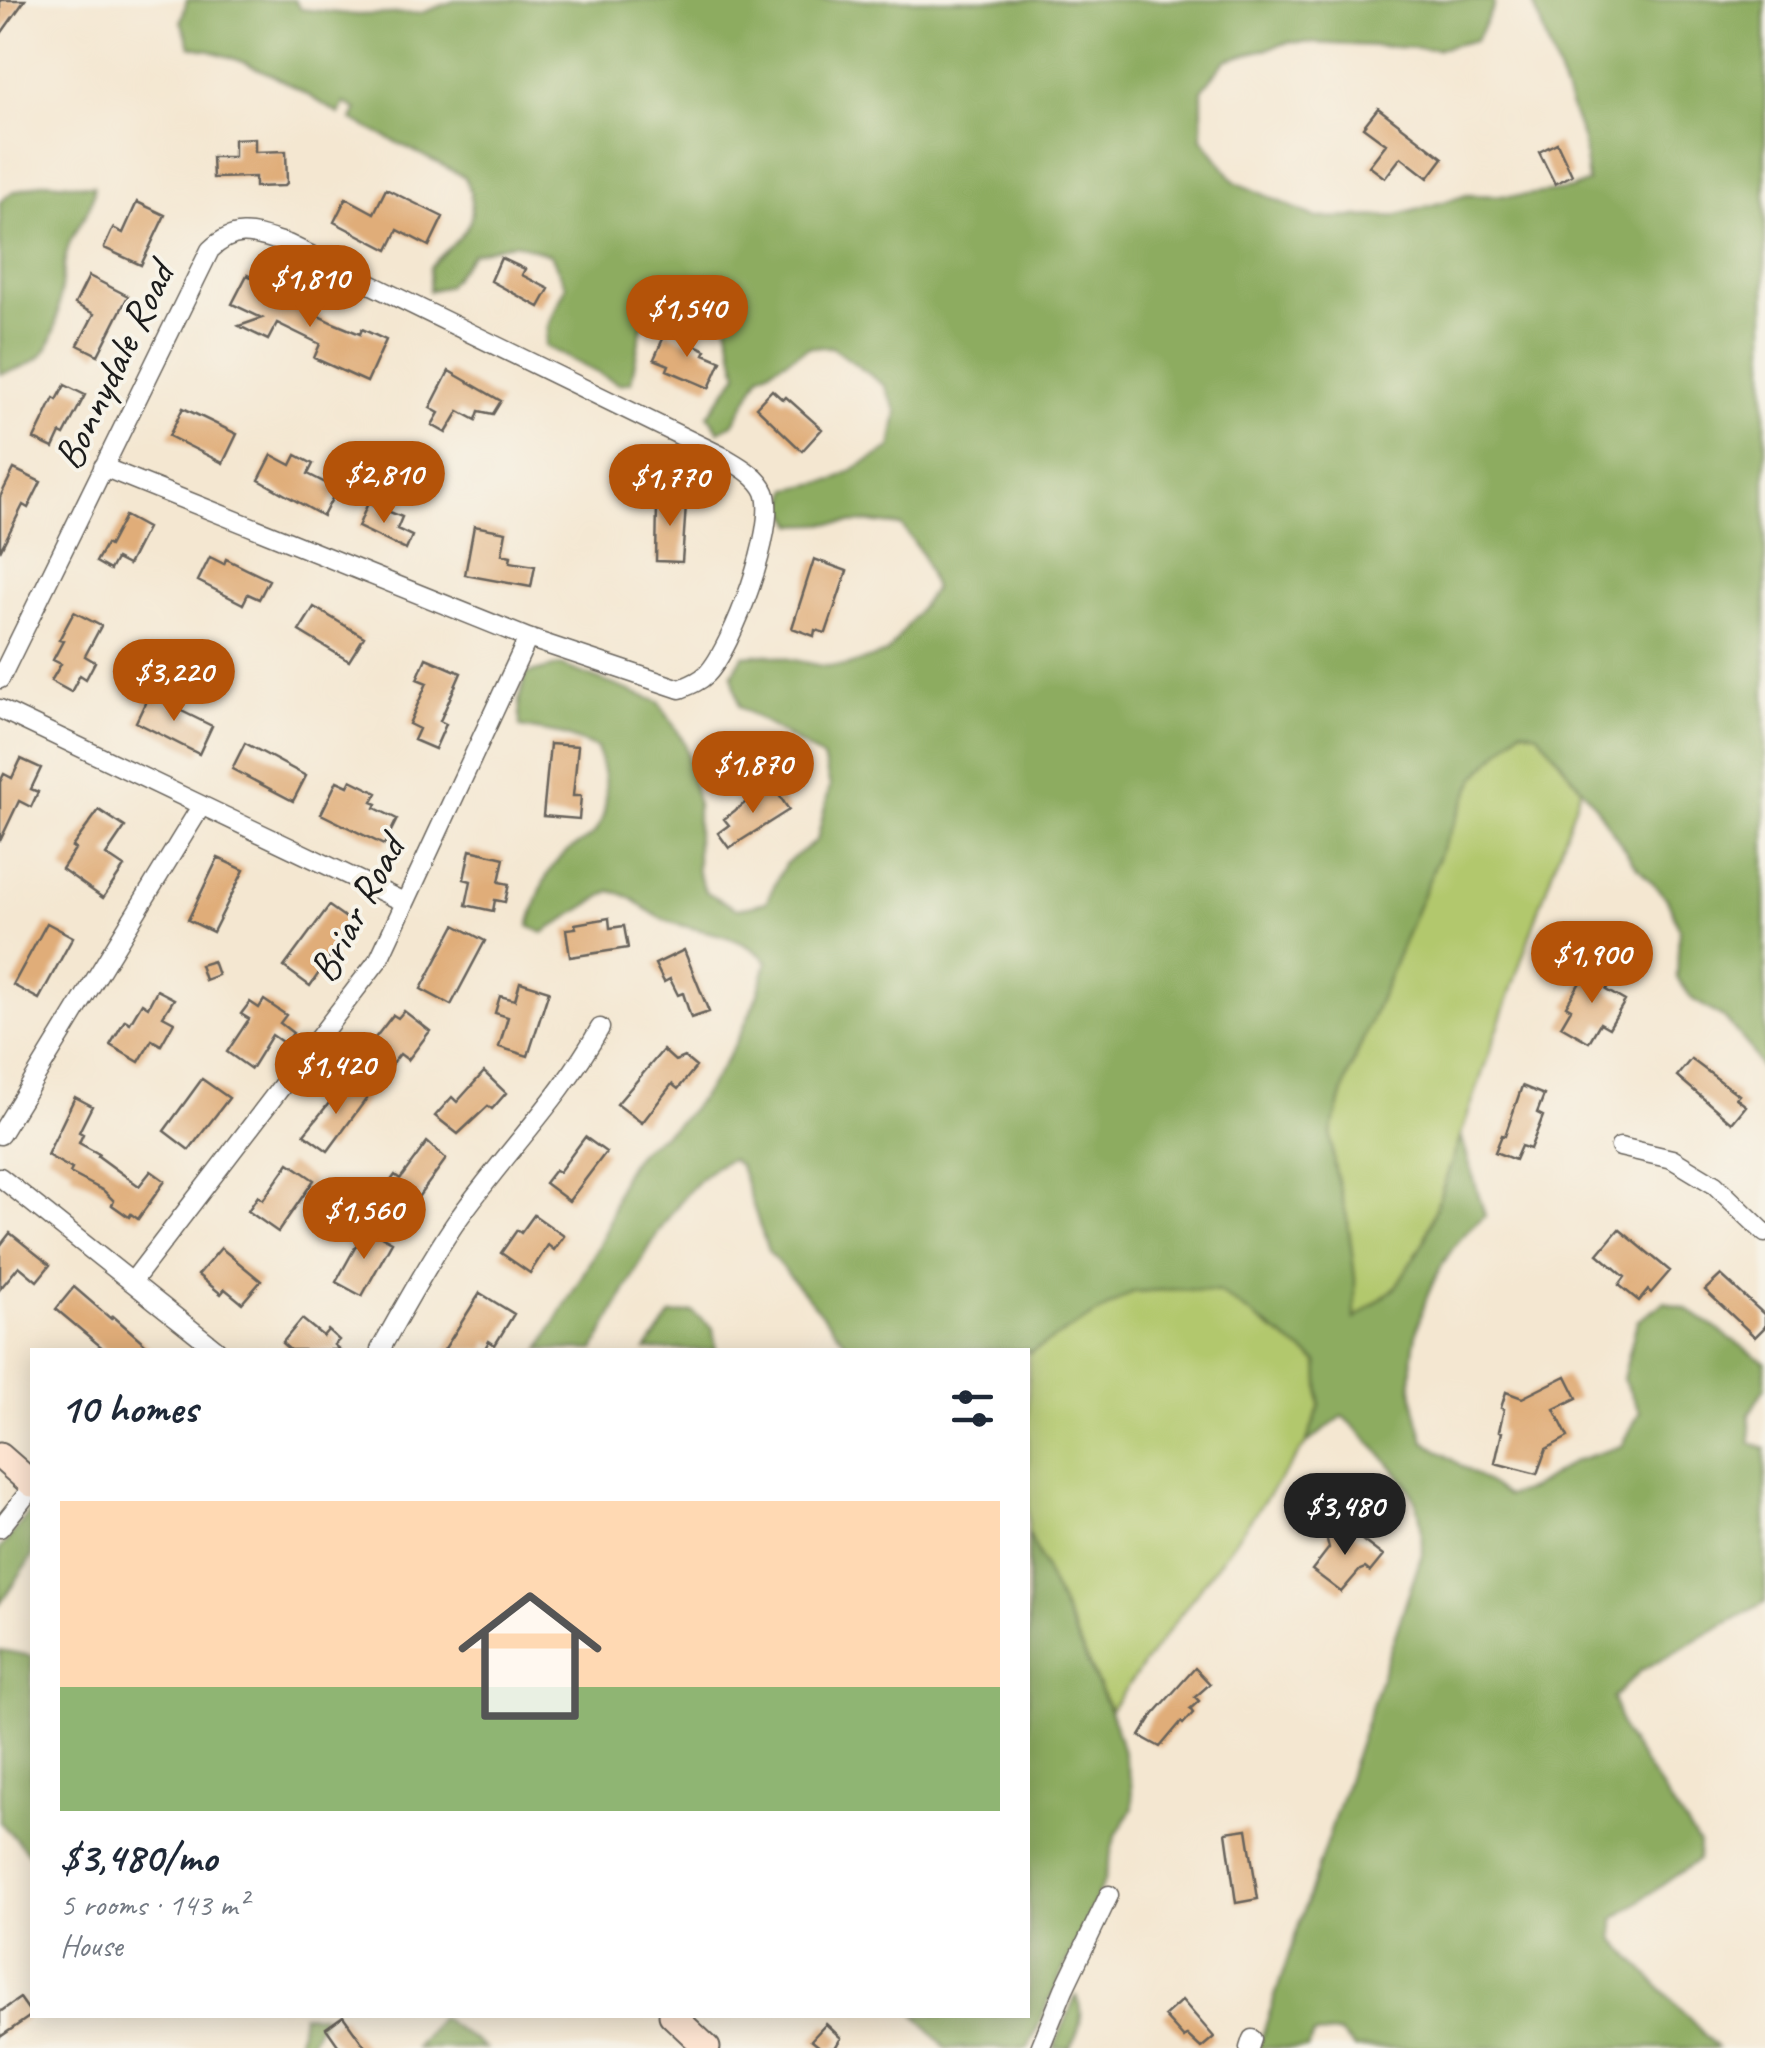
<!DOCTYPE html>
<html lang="en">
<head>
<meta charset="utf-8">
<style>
	body { margin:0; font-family:Caveat,sans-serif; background:#f6f6f7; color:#1f2937; height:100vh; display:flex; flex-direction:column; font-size:38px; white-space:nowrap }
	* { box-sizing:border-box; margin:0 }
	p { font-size:32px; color:#747a83 }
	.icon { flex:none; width:55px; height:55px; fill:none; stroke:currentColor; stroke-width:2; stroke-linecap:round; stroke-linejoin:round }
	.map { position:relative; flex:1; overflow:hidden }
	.side { position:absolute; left:30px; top:1348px; width:1000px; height:670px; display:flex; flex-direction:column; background:#fff; border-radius:0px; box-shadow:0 5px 25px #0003 }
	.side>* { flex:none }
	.price { position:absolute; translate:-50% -85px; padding:0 22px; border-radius:35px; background:#b45309; color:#fff; font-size:32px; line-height:65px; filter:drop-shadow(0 2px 5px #0008) }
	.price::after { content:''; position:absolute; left:50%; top:60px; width:30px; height:22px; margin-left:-15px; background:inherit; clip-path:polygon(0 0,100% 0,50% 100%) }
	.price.current { background:#222; color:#fff }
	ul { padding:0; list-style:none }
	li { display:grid; align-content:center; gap:20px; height:530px; padding:0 30px }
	li span { display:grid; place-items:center; height:310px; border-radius:0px; color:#555 }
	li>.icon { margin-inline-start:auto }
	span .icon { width:180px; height:180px; fill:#fffc; stroke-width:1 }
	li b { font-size:42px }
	h2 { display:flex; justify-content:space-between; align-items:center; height:120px; padding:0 30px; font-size:42px }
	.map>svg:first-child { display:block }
	.green { fill:#b2c86d; stroke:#677244; stroke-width:2.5 }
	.forest { fill:#8dac60; stroke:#54643e; stroke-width:2.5 }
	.building { fill:#e0ad79 }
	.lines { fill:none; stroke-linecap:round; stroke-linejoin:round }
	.minor-casing { stroke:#68635b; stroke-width:21 }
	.secondary-casing { stroke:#68635b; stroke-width:29 }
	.minor { stroke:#fff; stroke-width:18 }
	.secondary { stroke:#fde4d1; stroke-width:25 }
	.labels { text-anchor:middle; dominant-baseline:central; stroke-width:8; stroke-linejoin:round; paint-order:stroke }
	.street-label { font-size:42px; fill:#1c1c1c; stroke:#f7f3e8 }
</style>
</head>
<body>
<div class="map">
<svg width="1765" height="2048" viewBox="0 0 1765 2048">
	<rect width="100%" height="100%" fill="#f7f3e8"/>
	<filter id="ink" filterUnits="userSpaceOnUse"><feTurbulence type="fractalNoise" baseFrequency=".01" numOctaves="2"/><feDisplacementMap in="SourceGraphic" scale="20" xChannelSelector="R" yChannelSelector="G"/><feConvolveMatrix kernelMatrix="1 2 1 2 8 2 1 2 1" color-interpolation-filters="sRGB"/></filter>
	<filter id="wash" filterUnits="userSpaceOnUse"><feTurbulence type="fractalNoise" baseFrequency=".0048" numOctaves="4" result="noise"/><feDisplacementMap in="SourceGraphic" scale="40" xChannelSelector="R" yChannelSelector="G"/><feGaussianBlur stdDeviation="2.25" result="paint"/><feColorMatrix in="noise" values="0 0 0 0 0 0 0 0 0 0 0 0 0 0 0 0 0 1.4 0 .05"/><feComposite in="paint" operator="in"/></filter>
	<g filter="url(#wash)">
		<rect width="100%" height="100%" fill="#f4e7d1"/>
		<path class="green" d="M 1521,729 L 1538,732 L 1581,788 L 1424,1242 L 1395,1288 L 1354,1320 L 1355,1278 L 1348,1222 L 1334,1165 L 1331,1134 L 1347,1078 L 1440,853 L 1476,777 Z
			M 1180,1289 L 1219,1292 L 1318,1362 L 1320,1405 L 1306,1444 L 1110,1710 L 1028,1532 L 1028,1354 L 1133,1292 Z"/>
		<path class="forest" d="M 187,0 L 294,0 L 301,9 L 357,15 L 421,13 L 457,0 L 1494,0 L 1494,6 L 1476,40 L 1438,49 L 1290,42 L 1226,60 L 1202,90 L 1202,138 L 1235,182 L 1317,218 L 1395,216 L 1467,195 L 1518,196 L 1571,189 L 1588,182 L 1583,141 L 1532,0 L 1765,0 L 1765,1076 L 1749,1047 L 1725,1019 L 1692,999 L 1677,978 L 1679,928 L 1667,899 L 1632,861 L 1595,805 L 1538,733 L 1521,729 L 1476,777 L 1440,853 L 1347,1078 L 1331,1134 L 1334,1165 L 1348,1222 L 1355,1278 L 1355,1319 L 1395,1288 L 1424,1242 L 1461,1135 L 1485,1216 C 1435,1252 1405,1334 1413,1396 C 1415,1411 1420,1426 1424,1441 L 1507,1496 L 1531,1489 L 1574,1461 L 1622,1446 L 1640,1411 L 1623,1379 L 1637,1321 L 1665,1302 L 1687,1309 L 1765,1362 L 1765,1387 L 1749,1414 L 1751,1443 L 1765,1448 L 1765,1602 L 1640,1671 L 1613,1698 L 1624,1734 L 1699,1844 L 1698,1860 L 1614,1919 L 1614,1939 L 1717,2048 L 1354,2048 L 1339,2033 L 1314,2035 L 1308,2048 L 1258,2048 L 1422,1554 C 1422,1537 1422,1516 1415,1500 C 1405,1477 1362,1432 1343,1416 L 1306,1444 L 1320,1405 L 1318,1362 L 1219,1292 L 1180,1289 L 1133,1292 L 1028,1354 L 1028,1350 L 852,1350 L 768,1251 L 740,1166 L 731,1159 C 676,1177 622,1299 594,1350 L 540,1350 C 561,1309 587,1272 606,1230 C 614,1211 615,1189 625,1172 C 643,1139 657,1143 680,1121 C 718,1083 756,1014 767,961 C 738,931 702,934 665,920 C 643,911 636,895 610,891 L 543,933 L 529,926 C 537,901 543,873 563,855 C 572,846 587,842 595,832 C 613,807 605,775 597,748 L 564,735 L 520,727 L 519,701 L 526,674 L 561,665 L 659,702 L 685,743 L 697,802 L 697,870 L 705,891 L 737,909 L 766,902 L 785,864 L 817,840 L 830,786 L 823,758 L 740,707 L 732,675 L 743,656 L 765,654 L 823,666 L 846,666 L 887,653 L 934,589 L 922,554 L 902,526 L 868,522 L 795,525 L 784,506 L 789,489 L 834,480 L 891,448 L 897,412 L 885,386 L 832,347 L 809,347 L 760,375 L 734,423 L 719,431 L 708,415 L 738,374 L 727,325 L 700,294 L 667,302 L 642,326 L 631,382 L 619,384 L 545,346 L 548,326 L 566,286 L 551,255 L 515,243 L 473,253 L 447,286 L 429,291 L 430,267 C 462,233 484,226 465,177 L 352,120 L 357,109 L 344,103 L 339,114 C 289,83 248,58 190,46 L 181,21 Z
			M 45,182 L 94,186 C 94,209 78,222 70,242 C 58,271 63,322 47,349 C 37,364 16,370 0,374 L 0,202 L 12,192 Z
			M 693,1312 L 713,1329 L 716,1350 L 646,1350 L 671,1315 Z
			M 32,1509 L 32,1557 L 0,1604 L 0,1549 Z
			M 1028,1532 L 1115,1724 L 1131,1782 L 1133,1808 L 1115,1837 L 1104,1881 L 1028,2048 L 946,2048 L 916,2015 L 1028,2015 Z
			M 0,1650 L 32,1656 L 32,1857 L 0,1822 Z
			M 1076,1996 C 1087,2012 1079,2032 1070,2048 L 1054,2048 Z
			M 302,2015 L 323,2015 L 308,2048 L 297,2048 Z
			M 440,2017 L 485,2048 L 415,2048 Z"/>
		<g id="blocks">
			<path class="building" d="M 0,0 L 25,0 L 0,35 Z
				M 1378,108 L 1443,158 L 1428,178 L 1401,157 L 1385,178 L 1369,166 L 1386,144 L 1363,127 Z
				M 255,138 L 255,152 L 286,151 L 287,183 L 284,186 L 255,187 L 255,177 L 213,178 L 212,157 L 234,157 L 234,139 Z
				M 1557,143 L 1572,175 L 1555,184 L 1539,152 Z
				M 386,189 L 443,217 L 429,246 L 398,230 L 388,250 L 334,222 L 346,198 L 374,213 Z
				M 137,202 L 165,215 L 141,265 L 104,248 L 113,228 L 123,233 Z
				M 501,258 L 525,269 L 522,275 L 549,289 L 539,307 L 491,281 Z
				M 247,275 L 273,287 L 270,292 L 331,322 L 360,334 L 362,329 L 386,340 L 367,382 L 314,358 L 320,344 L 277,323 L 268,340 L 239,326 L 262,318 L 232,304 Z
				M 89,276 L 128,296 L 98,355 L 78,345 L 94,314 L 75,304 Z
				M 666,332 L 706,350 L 704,354 L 721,361 L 709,388 L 667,370 L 669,365 L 654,359 Z
				M 449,371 L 501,401 L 493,414 L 479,411 L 476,420 L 459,411 L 446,433 L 432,425 L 439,413 L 430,408 Z
				M 65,385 L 85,395 L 64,435 L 60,433 L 53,448 L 34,439 L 54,398 L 57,400 Z
				M 772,390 L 783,400 L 786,397 L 822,429 L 802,451 L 756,407 Z
				M 183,408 L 237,434 L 223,463 L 169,436 Z
				M 272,455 L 291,465 L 296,455 L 313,464 L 308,474 L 337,489 L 323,516 L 259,480 Z
				M 14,469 L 41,482 L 28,508 L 23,505 L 0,551 L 0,497 Z
				M 660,497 L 684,498 L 686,505 L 682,562 L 656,561 L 657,503 L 660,504 Z
				M 368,503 L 402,517 L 397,529 L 412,536 L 406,550 L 358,527 Z
				M 125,516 L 147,528 L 128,565 L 116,559 L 110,570 L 96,562 L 106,544 L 109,546 Z
				M 474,526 L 506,532 L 502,554 L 511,556 L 510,562 L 535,566 L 531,587 L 465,575 Z
				M 210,557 L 224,564 L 226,559 L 269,580 L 259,599 L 248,594 L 243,604 L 198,581 Z
				M 814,559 L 847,571 L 826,633 L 815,630 L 814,636 L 792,628 Z
				M 314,607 L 364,637 L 349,661 L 299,631 Z
				M 74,612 L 101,626 L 85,656 L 95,662 L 86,679 L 80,675 L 71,692 L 51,681 L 61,664 L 53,660 L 63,641 L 59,640 Z
				M 426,658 L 461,673 L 440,721 L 446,724 L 435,749 L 414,740 L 419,729 L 409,724 L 427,683 L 417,679 Z
				M 149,695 L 212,726 L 199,754 L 136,722 Z
				M 245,743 L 306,776 L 293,801 L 232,769 Z
				M 550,744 L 578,746 L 573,796 L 581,796 L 579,819 L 543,816 Z
				M 21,759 L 41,768 L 31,789 L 38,792 L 31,807 L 19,801 L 0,841 L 0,782 L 4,774 L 12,778 Z
				M 351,780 L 377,793 L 372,802 L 377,804 L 375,808 L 397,819 L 384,845 L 321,814 L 337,781 L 348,786 Z
				M 771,783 L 789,810 L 729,848 L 718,833 L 729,825 L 724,819 Z
				M 99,810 L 125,827 L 106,855 L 124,867 L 103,898 L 62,869 L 75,849 L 72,847 Z
				M 470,850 L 504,858 L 499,882 L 509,884 L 505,902 L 495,900 L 493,911 L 466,905 L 471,881 L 464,879 Z
				M 218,858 L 244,870 L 213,932 L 188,920 Z
				M 329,906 L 353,923 L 310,986 L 284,967 Z
				M 609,918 L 610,928 L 624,926 L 628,948 L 570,957 L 566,929 L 576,928 L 575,924 Z
				M 47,923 L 73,937 L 39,999 L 13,985 Z
				M 455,925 L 485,941 L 451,1005 L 421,989 Z
				M 684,950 L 709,1012 L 691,1018 L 683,993 L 678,995 L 670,979 L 664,982 L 655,964 Z
				M 213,961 L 218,975 L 205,980 L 200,965 Z
				M 1589,967 L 1611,981 L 1606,990 L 1625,1001 L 1609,1028 L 1600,1023 L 1589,1042 L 1561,1026 L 1571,1009 L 1566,1006 Z
				M 520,982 L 549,991 L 528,1056 L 499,1047 L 508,1017 L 495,1013 L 500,996 L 515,1000 Z
				M 157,990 L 174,999 L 163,1016 L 174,1022 L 161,1045 L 152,1040 L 139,1062 L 110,1045 L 125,1020 L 130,1023 L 142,1003 L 148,1007 Z
				M 264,1000 L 286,1015 L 280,1023 L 293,1033 L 285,1044 L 272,1035 L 251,1069 L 227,1052 L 249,1019 L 241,1014 L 250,1002 L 259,1008 Z
				M 404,1011 L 430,1031 L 408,1060 L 400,1054 L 384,1074 L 361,1056 L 393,1015 L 398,1018 Z
				M 663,1050 L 675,1061 L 684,1057 L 696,1067 L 678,1089 L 672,1084 L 642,1123 L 617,1104 Z
				M 1691,1059 L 1739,1095 L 1736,1098 L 1746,1106 L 1732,1123 L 1677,1076 Z
				M 484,1072 L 506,1093 L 492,1109 L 488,1106 L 458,1134 L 435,1116 L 452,1097 L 457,1102 Z
				M 202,1079 L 229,1098 L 189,1150 L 164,1131 Z
				M 346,1082 L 367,1098 L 328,1151 L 304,1134 Z
				M 1522,1086 L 1544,1095 L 1537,1113 L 1543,1116 L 1530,1149 L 1521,1146 L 1515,1160 L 1495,1152 L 1502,1135 L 1505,1136 Z
				M 75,1097 L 92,1106 L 79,1132 L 83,1134 L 79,1143 L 99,1154 L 98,1156 L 139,1186 L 151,1171 L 165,1181 L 138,1219 L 131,1214 L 129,1217 L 112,1205 L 114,1201 L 104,1191 L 70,1173 L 72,1169 L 47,1155 Z
				M 585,1137 L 606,1152 L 569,1201 L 545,1183 L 555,1170 L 559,1172 Z
				M 427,1142 L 446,1159 L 408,1211 L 382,1193 L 395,1175 L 400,1179 Z
				M 289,1163 L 314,1180 L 278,1232 L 248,1211 L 258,1196 L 263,1200 Z
				M 534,1215 L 564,1236 L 554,1250 L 548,1245 L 530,1273 L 501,1253 L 517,1230 L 521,1233 Z
				M 366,1228 L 392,1242 L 362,1296 L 336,1282 Z
				M 1619,1229 L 1670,1271 L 1651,1293 L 1648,1290 L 1639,1301 L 1619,1285 L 1625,1277 L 1598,1254 Z
				M 10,1233 L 50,1265 L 37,1281 L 19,1266 L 0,1289 L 0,1246 Z
				M 221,1248 L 261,1281 L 242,1303 L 225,1289 L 221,1294 L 198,1275 Z
				M 1721,1275 L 1765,1315 L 1765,1327 L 1755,1337 L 1705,1290 Z
				M 74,1287 L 111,1319 L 113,1316 L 152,1350 L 105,1350 L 56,1309 Z
				M 480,1293 L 514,1314 L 495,1345 L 489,1341 L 484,1350 L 444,1350 Z
				M 302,1319 L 323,1336 L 328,1330 L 339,1340 L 334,1345 L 340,1350 L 290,1350 L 282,1343 Z
				M 1566,1376 L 1577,1398 L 1554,1409 L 1568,1437 L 1546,1449 L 1537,1474 L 1495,1463 L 1502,1432 L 1499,1431 L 1504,1409 L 1501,1408 L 1506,1392 L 1522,1398 Z
				M 1345,1527 L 1383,1556 L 1370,1572 L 1365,1568 L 1360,1570 L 1341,1592 L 1312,1570 L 1329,1548 L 1326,1536 L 1331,1531 Z
				M 1195,1668 L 1210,1684 L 1195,1697 L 1199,1701 L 1190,1709 L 1193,1713 L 1183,1724 L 1181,1722 L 1160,1747 L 1140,1736 L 1153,1715 Z
				M 1247,1829 L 1258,1899 L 1236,1903 L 1226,1832 Z
				M 20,1998 L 32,2015 L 0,2037 L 0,2012 Z
				M 1182,2000 L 1214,2037 L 1201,2048 L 1187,2035 L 1184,2038 L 1164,2016 Z
				M 343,2016 L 366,2048 L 340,2048 L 326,2028 Z
				M 826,2024 L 841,2038 L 835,2048 L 821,2048 L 811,2040 Z"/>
		</g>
	</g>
	<g filter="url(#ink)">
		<use href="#blocks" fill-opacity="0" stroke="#68635b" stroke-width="2.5"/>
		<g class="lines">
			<g class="minor-casing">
				<path id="minor" d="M 0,679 L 210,250 C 237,224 255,234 288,244 L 724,457 C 739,466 758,476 765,492 C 778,527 732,648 707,674 C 699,682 690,685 680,689 L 528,638 L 103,467
					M 0,709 L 404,902
					M 0,1135 L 200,808
					M 1620,1147 L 1672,1159 L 1715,1185 L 1765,1233
					M 0,1177 L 217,1350
					M 132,1282 L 379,959 L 528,638
					M 380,1350 C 404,1307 427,1265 454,1225 C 501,1157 560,1100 600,1028
					M 0,1528 L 32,1488
					M 1040,2048 L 1064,1989 L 1109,1895
					M 1249,2048 L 1252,2039"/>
			</g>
			<g class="secondary-casing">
				<path id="secondary" d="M 0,1456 L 32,1484
					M 672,2015 L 707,2048"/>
			</g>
			<use href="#minor" class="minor"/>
			<use href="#secondary" class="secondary"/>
		</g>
	</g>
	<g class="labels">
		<g class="street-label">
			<text transform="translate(114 366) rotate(-64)">Bonnydale Road</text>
			<text transform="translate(357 909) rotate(-62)">Briar Road</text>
		</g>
	</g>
</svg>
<b class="price" style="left:310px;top:330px">$1,810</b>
<b class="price" style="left:687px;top:360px">$1,540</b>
<b class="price" style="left:384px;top:526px">$2,810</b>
<b class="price" style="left:670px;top:529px">$1,770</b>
<b class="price" style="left:174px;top:724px">$3,220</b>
<b class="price" style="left:753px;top:816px">$1,870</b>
<b class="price" style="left:1592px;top:1006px">$1,900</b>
<b class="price" style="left:336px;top:1117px">$1,420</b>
<b class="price" style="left:364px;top:1262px">$1,560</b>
<b class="price current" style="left:1345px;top:1558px">$3,480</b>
<section class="side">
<h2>10 homes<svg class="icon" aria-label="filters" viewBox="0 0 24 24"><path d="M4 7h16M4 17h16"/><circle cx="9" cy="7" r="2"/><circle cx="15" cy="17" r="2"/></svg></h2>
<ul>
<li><span style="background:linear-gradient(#ffd9b3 60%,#8fb573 0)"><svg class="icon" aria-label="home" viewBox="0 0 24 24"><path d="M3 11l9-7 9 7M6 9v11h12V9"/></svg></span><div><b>$3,480/mo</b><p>5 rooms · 143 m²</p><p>House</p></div></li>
</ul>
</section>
</div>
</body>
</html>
